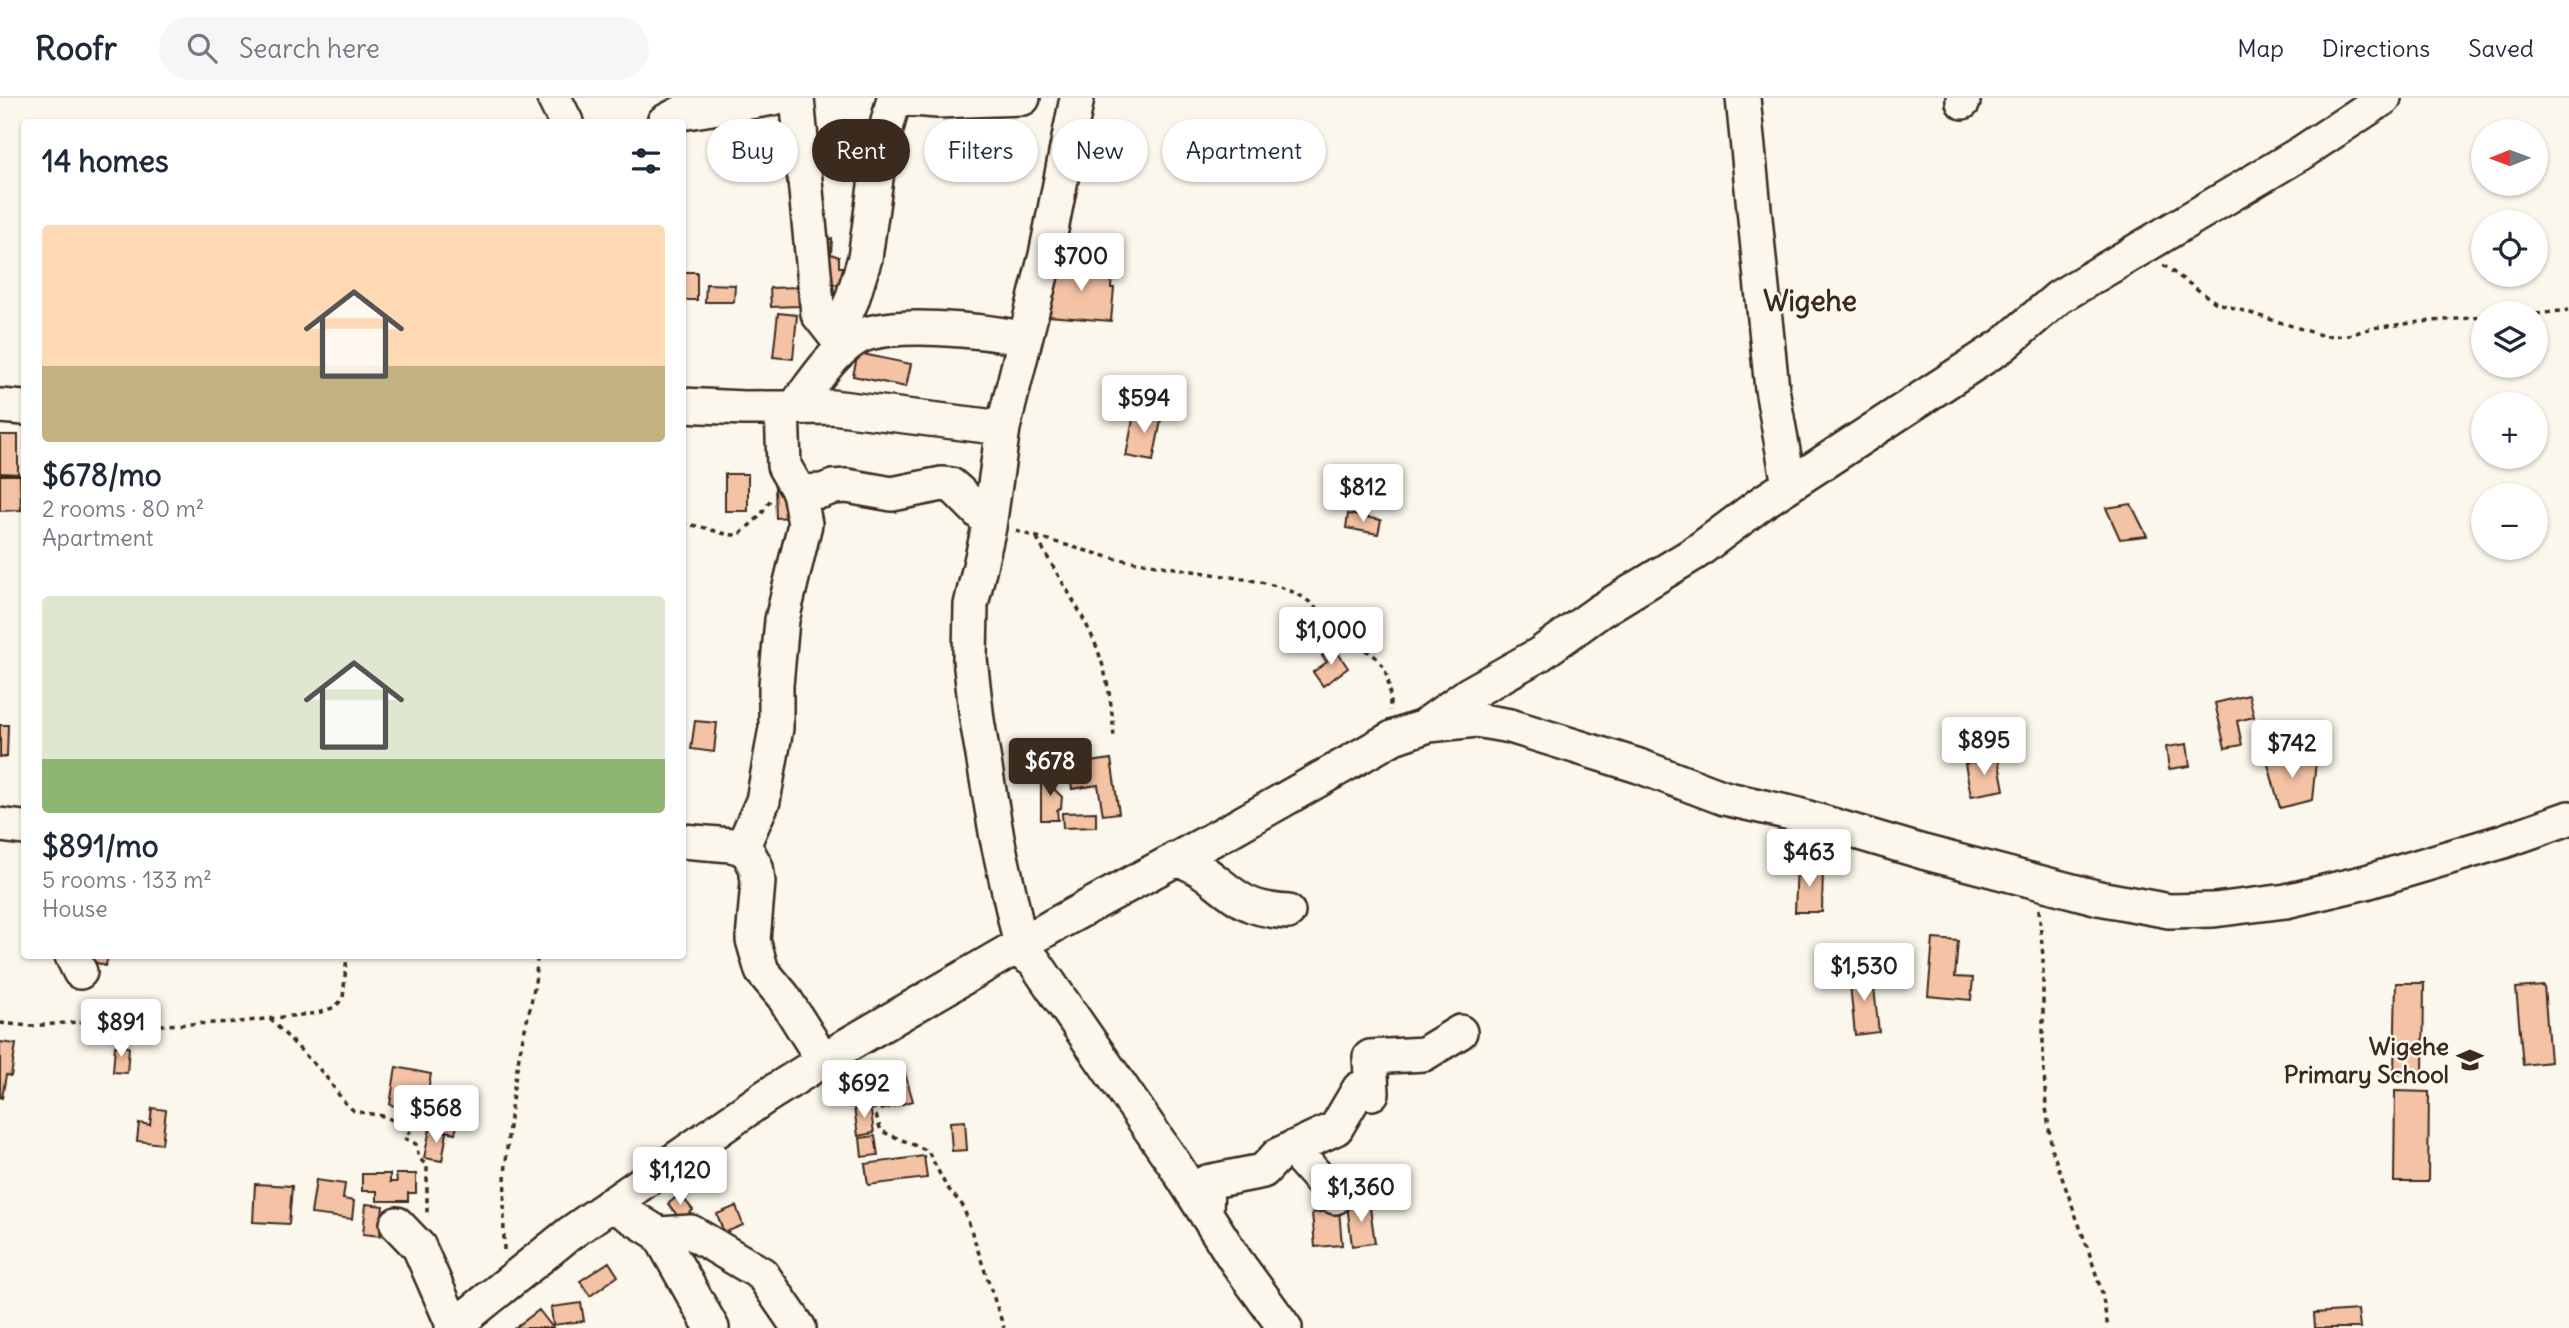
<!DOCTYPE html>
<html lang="en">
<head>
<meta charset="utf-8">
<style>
	body { margin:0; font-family:Delius,sans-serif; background:#f6f6f7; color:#1f2937; height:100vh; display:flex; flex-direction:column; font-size:26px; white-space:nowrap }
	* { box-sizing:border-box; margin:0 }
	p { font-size:23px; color:#747a83 }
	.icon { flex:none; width:38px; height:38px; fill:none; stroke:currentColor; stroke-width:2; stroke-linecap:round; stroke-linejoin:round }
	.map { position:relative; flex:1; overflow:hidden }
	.sheet { position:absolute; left:21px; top:21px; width:665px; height:840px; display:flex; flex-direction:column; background:#fff; border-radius:7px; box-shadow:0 2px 5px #0004 }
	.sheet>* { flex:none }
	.banner { position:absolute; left:707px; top:21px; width:665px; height:63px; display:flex; gap:14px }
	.needle { width:46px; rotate:269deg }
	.controls { position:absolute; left:2471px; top:21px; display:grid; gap:14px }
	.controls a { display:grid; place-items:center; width:77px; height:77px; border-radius:50%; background:#fff; box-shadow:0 2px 5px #0004; font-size:35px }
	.price { position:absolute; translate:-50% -60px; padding:0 16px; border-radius:7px; background:#fff; color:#222; font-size:23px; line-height:46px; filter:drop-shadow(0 2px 4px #0008) }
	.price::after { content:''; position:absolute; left:50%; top:42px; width:21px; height:16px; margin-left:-10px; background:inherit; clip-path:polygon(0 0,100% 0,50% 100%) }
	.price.selected { background:#3b2a1e; color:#fff }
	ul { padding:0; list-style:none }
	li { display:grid; align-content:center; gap:14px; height:371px; padding:0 21px }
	li span { display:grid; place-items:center; height:217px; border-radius:7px; color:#555 }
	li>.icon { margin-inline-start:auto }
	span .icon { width:126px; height:126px; fill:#fffc; stroke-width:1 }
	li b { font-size:30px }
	h2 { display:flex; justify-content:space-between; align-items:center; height:84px; padding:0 21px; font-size:30px }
	.tag { padding:0 24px; border-radius:32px; background:#fff; box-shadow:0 2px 5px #0004; font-size:24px; line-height:63px }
	.tag.selected { background:#3b2a1e; color:#fff }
	header { display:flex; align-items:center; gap:42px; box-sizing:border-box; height:98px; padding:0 35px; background:#fff; border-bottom:2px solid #e0e1e3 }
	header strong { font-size:33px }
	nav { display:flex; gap:38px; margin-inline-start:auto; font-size:24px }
	.search { width:490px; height:63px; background:#f6f6f7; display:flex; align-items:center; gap:18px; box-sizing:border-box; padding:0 24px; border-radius:38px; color:#747a83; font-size:26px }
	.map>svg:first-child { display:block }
	.building { fill:#f4c2a4; stroke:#3b2a1e; stroke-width:2 }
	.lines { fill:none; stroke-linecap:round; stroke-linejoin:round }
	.minor-casing { stroke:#3b2a1e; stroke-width:38 }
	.path { stroke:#3b2a1e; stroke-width:3.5; stroke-dasharray:5 5; stroke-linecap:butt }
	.minor { stroke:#fbf7ec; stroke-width:33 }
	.labels { text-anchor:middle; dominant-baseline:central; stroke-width:5; stroke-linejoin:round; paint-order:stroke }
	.poi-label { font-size:24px; font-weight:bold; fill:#3b2a1e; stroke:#fbf7ec; text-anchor:end }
	.quarter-label { font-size:28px; font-weight:bold; fill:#3b2a1e; stroke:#fbf7ec }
</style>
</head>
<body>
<header>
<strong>Roofr</strong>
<div class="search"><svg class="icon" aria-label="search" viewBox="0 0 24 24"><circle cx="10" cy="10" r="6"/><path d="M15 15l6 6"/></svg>Search here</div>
<nav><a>Map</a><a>Directions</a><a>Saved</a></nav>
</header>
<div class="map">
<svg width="2569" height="1230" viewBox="0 0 2569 1230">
	<rect width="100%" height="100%" fill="#fbf7ec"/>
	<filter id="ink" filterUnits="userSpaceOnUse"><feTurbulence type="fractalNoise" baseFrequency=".0143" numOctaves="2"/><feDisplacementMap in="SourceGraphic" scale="14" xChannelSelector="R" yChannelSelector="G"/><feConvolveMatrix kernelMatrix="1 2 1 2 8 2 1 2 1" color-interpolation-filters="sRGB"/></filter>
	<g filter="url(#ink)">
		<path class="building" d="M 810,140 L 832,141 L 831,156 L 839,159 L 839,169 L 845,169 L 844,187 L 809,186 Z
			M 1054,166 L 1112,173 L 1111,190 L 1114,190 L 1111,223 L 1048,218 Z
			M 682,174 L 697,174 L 697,202 L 682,202 Z
			M 706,186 L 735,187 L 734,204 L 705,204 Z
			M 798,189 L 799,208 L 771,209 L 770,190 Z
			M 778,215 L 797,217 L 793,261 L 773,259 Z
			M 858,255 L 911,266 L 906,289 L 853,278 Z
			M 1135,311 L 1162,317 L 1153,363 L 1126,358 Z
			M 0,337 L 18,337 L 18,376 L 0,375 Z
			M 725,376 L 748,376 L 748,413 L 725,413 Z
			M 0,377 L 20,377 L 21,412 L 0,413 Z
			M 775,387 L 791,387 L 792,419 L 776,420 Z
			M 2131,406 L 2147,438 L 2120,441 L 2106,410 Z
			M 1348,416 L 1381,422 L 1378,436 L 1346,430 Z
			M 1334,549 L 1348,570 L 1323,588 L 1313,574 L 1327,564 L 1322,558 Z
			M 2249,597 L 2254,619 L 2237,623 L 2242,647 L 2225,650 L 2215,605 Z
			M 695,623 L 717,625 L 714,654 L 691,651 Z
			M 0,627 L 8,627 L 7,659 L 0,659 Z
			M 2187,646 L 2190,668 L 2169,671 L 2166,649 Z
			M 2266,659 L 2316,663 L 2312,702 L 2280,710 Z
			M 1998,660 L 2004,692 L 1971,698 L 1965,666 Z
			M 1111,661 L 1119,715 L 1103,717 L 1098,687 L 1072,691 L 1069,667 Z
			M 1041,676 L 1055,676 L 1055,692 L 1062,699 L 1061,710 L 1057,712 L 1058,722 L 1041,722 Z
			M 1096,714 L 1096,729 L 1063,730 L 1062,715 Z
			M 1797,767 L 1823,768 L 1822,814 L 1795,814 Z
			M 1933,841 L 1958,843 L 1955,879 L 1973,880 L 1971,902 L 1928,898 Z
			M 91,858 L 109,858 L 105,868 L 90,862 Z
			M 1872,873 L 1879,934 L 1855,937 L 1849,876 Z
			M 2396,885 L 2424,885 L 2423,977 L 2394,976 Z
			M 2544,888 L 2550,964 L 2523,967 L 2516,890 Z
			M 0,944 L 16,946 L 11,978 L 6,977 L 2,1000 L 0,999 Z
			M 115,948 L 129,949 L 127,975 L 113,974 Z
			M 396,969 L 431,976 L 424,1013 L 390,1007 Z
			M 904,972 L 913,1003 L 881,1012 L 872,981 Z
			M 2395,993 L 2429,994 L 2428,1084 L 2394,1084 Z
			M 436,1001 L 452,1005 L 449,1018 L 459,1021 L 455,1035 L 429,1029 Z
			M 870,1007 L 874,1035 L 858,1038 L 854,1009 Z
			M 152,1010 L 166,1012 L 162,1046 L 137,1043 L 139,1025 L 150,1027 Z
			M 965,1023 L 967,1052 L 952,1053 L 950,1024 Z
			M 430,1031 L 447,1034 L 442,1063 L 424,1060 Z
			M 875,1038 L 878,1057 L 862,1059 L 860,1040 Z
			M 924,1058 L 927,1080 L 868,1087 L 865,1066 Z
			M 362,1076 L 390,1076 L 390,1084 L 397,1084 L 396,1076 L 416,1076 L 416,1095 L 408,1095 L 408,1103 L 377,1103 L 377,1093 L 362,1093 Z
			M 316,1082 L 345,1086 L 343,1101 L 354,1103 L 352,1121 L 311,1116 Z
			M 255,1086 L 292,1088 L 289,1126 L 253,1124 Z
			M 680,1096 L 693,1112 L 681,1122 L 668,1106 Z
			M 1369,1103 L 1375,1145 L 1352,1148 L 1347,1106 Z
			M 366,1106 L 383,1108 L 380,1138 L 363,1136 Z
			M 736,1108 L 743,1127 L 724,1135 L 717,1116 Z
			M 1339,1112 L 1342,1147 L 1315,1149 L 1312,1115 Z
			M 609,1164 L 618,1178 L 590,1198 L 580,1183 Z
			M 581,1205 L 584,1223 L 553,1227 L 551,1209 Z
			M 539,1212 L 553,1230 L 515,1230 Z
			M 2358,1212 L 2360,1230 L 2315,1230 L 2314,1215 Z"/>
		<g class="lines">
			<g class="minor-casing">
				<path id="minor" d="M 554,0 L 566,24
					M 797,0 L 818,216 L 844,249
					M 901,0 L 938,3 L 1023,0
					M 1743,0 L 1772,291 L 1789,387
					M 1963,4 L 1963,0
					M 664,24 L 681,15 L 774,0
					M 836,239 L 852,202 L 865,160 L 879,59 L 894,0
					M 682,307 L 744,310 L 832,309 L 1003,330
					M 0,308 L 24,310
					M 794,310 C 812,287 830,257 855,241 C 886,221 989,233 1025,241
					M 799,394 L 822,393 L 833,389 L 847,388 L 892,396 L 942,386 L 951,387 L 958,393 L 989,424
					M 1427,626 L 1469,596 L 1540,556 L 1600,513 L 1695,455 L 1763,404 L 2003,247 L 2059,199 L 2301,55 L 2384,0
					M 0,727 L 24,730
					M 682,743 L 731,747 L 742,750 L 749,756 L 756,769 L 758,784 L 753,842 L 762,873 L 783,898 L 823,962
					M 742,750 L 763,703 L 776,630 L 776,587 L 782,522 L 805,426 L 799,394 L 784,368 L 782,310
					M 1175,761 C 1204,767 1220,791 1245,804 C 1258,811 1273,813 1288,814
					M 1021,848 L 997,740 L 977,622 L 970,561 L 971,507 L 989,429 L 1003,330 L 1046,157 L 1077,0
					M 1016,851 L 1034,863 L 1173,1064 L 1236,1163 L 1285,1230
					M 72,858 L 80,874
					M 1292,1050 L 1335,1099
					M 611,1106 L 659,1136 L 712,1230
					M 1206,1116 L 1207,1084 L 1263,1073 L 1278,1057 L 1336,1030 L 1359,991 L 1372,995 L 1370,959 L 1424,956 L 1460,934
					M 397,1126 L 419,1149 L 454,1229
					M 659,1136 L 691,1134 L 762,1176 L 799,1230
					M 452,1230 L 569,1136 L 765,999 L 849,946 L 1056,826 L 1232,731 L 1394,639 L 1429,627 L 1476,622 L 1510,628 L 1639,668 L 1724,700 L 1795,716 L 1923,754 L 2099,800 L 2169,813 L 2214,812 L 2286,803 L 2366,784 L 2504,743 L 2569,720"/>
			</g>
			<path class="path" d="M 2163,167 L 2215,204 L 2324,238 L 2349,237 L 2372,230 L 2420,224 L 2483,219
				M 2536,216 L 2569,212
				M 682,427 C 702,425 719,438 739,437 L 761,417 L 772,399
				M 1016,433 L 1112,460 L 1256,483 C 1278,488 1304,494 1318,513 C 1326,523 1329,536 1340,543 C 1347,548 1357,549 1365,552 C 1390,564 1390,589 1390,613
				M 1037,440 C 1053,471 1073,499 1088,530 C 1106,565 1112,603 1114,641
				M 2039,811 L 2043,859 L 2043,955 L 2046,1009 L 2052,1052 L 2089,1154 L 2102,1195 L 2108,1230
				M 270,921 L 324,976 L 344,1004 L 354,1013 L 383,1018 L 413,1031 L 404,1040 L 416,1046 L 419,1060 L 427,1068 L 427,1118
				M 0,925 L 31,928 L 77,924 L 165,927 L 239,924 L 318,915 L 335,909 L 343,900 L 347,858
				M 848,977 L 870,998 L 881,1033 L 928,1053 L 946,1088 L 963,1108 L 1004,1230
				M 504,1152 C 503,1088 507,1026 518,964 C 524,928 537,894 537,858"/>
			<use href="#minor" class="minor"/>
		</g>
	</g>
	<defs>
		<g id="school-bare" transform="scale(2.1)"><path d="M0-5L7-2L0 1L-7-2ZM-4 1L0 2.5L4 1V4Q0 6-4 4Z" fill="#3b2a1e" stroke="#fbf7ec" stroke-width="2.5" paint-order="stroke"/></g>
	</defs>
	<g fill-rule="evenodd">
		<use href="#school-bare" x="2470" y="962"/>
	</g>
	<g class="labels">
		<g class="poi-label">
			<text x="2449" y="948">Wigehe<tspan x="2449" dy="28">Primary School</tspan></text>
		</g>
		<g class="quarter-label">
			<text x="1810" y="203">Wigehe</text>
		</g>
	</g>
</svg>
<div class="controls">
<a><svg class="needle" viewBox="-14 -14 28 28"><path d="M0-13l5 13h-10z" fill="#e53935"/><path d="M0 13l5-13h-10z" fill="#747a83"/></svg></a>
<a><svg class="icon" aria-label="locate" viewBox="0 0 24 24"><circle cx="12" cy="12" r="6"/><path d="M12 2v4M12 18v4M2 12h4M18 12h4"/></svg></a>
<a><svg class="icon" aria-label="layers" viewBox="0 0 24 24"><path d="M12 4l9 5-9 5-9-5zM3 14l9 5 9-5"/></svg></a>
<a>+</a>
<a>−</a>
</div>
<b class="price" style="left:1081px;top:195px">$700</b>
<b class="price" style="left:1144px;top:337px">$594</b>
<b class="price" style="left:1363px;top:426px">$812</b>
<b class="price" style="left:1331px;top:569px">$1,000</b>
<b class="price" style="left:1984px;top:679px">$895</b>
<b class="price" style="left:2292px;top:682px">$742</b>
<b class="price selected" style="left:1050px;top:700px">$678</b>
<b class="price" style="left:1809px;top:791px">$463</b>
<b class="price" style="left:1864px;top:905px">$1,530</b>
<b class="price" style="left:121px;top:961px">$891</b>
<b class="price" style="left:864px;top:1022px">$692</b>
<b class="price" style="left:436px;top:1047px">$568</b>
<b class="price" style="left:680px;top:1109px">$1,120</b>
<b class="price" style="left:1361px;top:1126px">$1,360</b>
<div class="banner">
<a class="tag">Buy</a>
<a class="tag selected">Rent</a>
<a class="tag">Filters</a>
<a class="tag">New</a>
<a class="tag">Apartment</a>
</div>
<section class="sheet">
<h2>14 homes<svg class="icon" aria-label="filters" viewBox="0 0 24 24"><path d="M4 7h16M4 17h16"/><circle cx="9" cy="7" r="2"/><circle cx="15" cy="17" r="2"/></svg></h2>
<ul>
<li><span style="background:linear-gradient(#ffd9b3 65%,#c2b280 0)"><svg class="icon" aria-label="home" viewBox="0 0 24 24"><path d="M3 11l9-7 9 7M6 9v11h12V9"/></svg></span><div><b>$678/mo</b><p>2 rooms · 80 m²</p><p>Apartment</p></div></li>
<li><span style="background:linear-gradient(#dfe7d0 75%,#8fb573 0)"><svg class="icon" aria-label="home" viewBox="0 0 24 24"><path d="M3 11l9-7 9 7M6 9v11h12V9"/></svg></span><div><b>$891/mo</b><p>5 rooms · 133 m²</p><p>House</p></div></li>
</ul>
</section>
</div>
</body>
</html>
